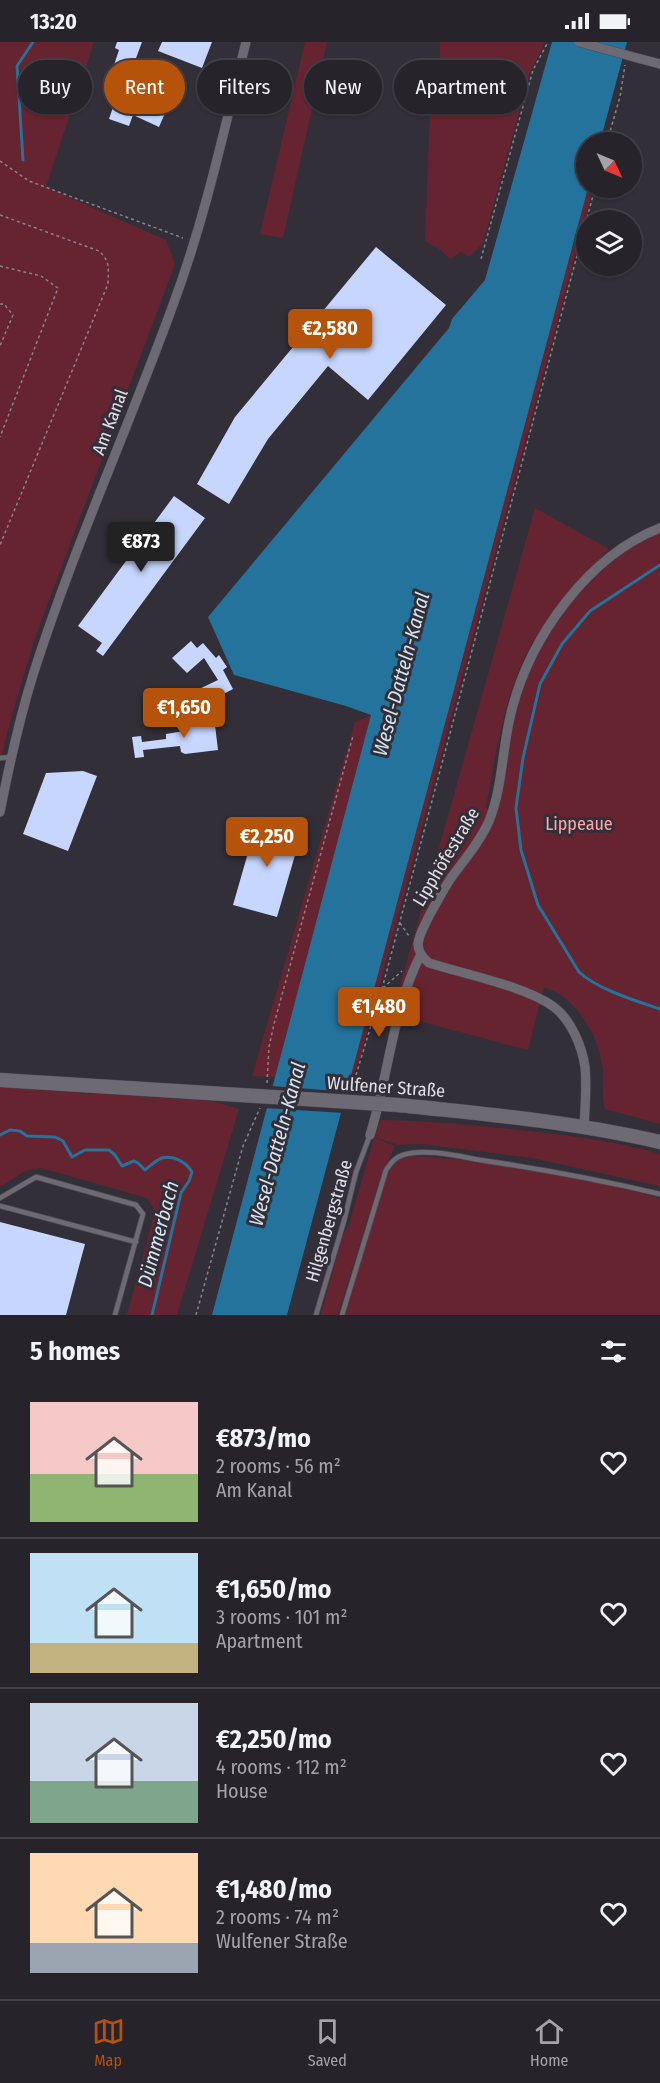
<!DOCTYPE html>
<html lang="en">
<head>
<meta charset="utf-8">
<style>
	body { margin:0; font-family:"Fira Sans Condensed",sans-serif; background:#2e2b32; color:#f1f3f6; height:100vh; display:flex; flex-direction:column; font-size:22px; white-space:nowrap }
	* { box-sizing:border-box; margin:0 }
	p { font-size:20px; color:#a4a4a8 }
	.icon { flex:none; width:33px; height:33px; fill:none; stroke:currentColor; stroke-width:2; stroke-linecap:round; stroke-linejoin:round }
	.map { position:relative; height:1273px; overflow:hidden }
	.side { display:flex; flex-direction:column; background:#26232a; flex:1 }
	.side>* { flex:none }
	.banner { position:absolute; left:18px; top:18px; width:624px; height:54px; display:flex; gap:12px }
	.needle { width:39px; rotate:134deg }
	.tools { position:absolute; left:576px; top:90px; display:grid; gap:12px }
	.tools a { display:grid; place-items:center; width:66px; height:66px; border-radius:50%; background:#26232a; box-shadow:0 2px 4px #0004,0 0 0 2px #424047; font-size:30px }
	.price { position:absolute; translate:-50% -51px; padding:0 14px; border-radius:6px; background:#b45309; color:#fff; font-size:20px; line-height:39px; filter:drop-shadow(0 2px 3px #0008) }
	.price::after { content:''; position:absolute; left:50%; top:36px; width:18px; height:14px; margin-left:-9px; background:inherit; clip-path:polygon(0 0,100% 0,50% 100%) }
	.price.active { background:#222; color:#fff }
	ul { padding:0; list-style:none }
	li { display:flex; align-items:center; gap:18px; height:150px; padding:0 30px }
	li+li { border-top:2px solid #424047 }
	li span { display:grid; place-items:center; flex:none; width:168px; height:120px; border-radius:0px; color:#555 }
	li>.icon { margin-inline-start:auto }
	span .icon { width:72px; height:72px; fill:#fffc; stroke-width:1 }
	li b { font-size:26px }
	h2 { display:flex; justify-content:space-between; align-items:center; height:72px; padding:0 30px; font-size:26px }
	.tag { padding:0 21px; border-radius:27px; background:#26232a; box-shadow:0 2px 4px #0004,0 0 0 2px #424047; font-size:21px; line-height:54px }
	.tag.active { background:#b45309; color:#fff }
	.status { display:flex; justify-content:space-between; align-items:center; height:42px; padding:0 30px; background:#26232a; direction:ltr }
	.status svg { height:16px; fill:currentColor }
	.tab-bar { display:flex; justify-content:space-around; align-items:center; height:84px; border-top:2px solid #424047; background:#26232a; font-size:16px; color:#a4a4a8 }
	.tab-bar a { display:grid; justify-items:center; gap:3px }
	.tab-bar .active { color:#b45309 }
	.map>svg:first-child { display:block }
	.green { fill:#652430 }
	.water { fill:#23739c }
	.pier { fill:#332f38 }
	.lines { fill:none; stroke-linecap:round; stroke-linejoin:round }
	.stream { stroke:#23739c; stroke-width:3 }
	.building { fill:#c7d6fe }
	.lane-casing { stroke:#4f4b53; stroke-width:6 }
	.street-casing { stroke:#4f4b53; stroke-width:10 }
	.secondary-casing { stroke:#4f4b53; stroke-width:15 }
	.path { stroke:#87848c; stroke-width:1.5; stroke-dasharray:3 3; stroke-linecap:butt }
	.lane { stroke:#6e6a74; stroke-width:4.5 }
	.street { stroke:#6e6a74; stroke-width:9 }
	.secondary { stroke:#6e6a74; stroke-width:14 }
	.street-bridge-casing { stroke:#4f4b53; stroke-width:10; stroke-linecap:butt }
	.secondary-bridge-casing { stroke:#4f4b53; stroke-width:15; stroke-linecap:butt }
	.street-bridge { stroke:#6e6a74; stroke-width:9 }
	.secondary-bridge { stroke:#6e6a74; stroke-width:14 }
	.labels { text-anchor:middle; dominant-baseline:central; stroke-width:6; stroke-linejoin:round; paint-order:stroke }
	.street-label { font-size:18px; fill:#e2e0e6; stroke:#332f38 }
	.park-label { font-size:18px; fill:#fba5af; stroke:#332f38 }
	.water-label { font-size:20px; font-style:italic; fill:#d3e6f1; stroke:#332f38 }
</style>
</head>
<body>
<div class="status"><b>13:20</b><svg viewBox="0 0 49 12"><path d="M0 12V9h3v3zM5 12V6h3v6zM10 12V3h3v9zM15 12V0h3v12zM26 1h20v11H26zM47 4h2v5h-2z"/></svg></div>
<div class="map">
<svg width="660" height="1273" viewBox="0 0 660 1273">
	<rect width="100%" height="100%" fill="#332f38"/>
	<path class="green" d="M 0,0 L 94,0 L 46,145 L 166,198 L 175,222 L 35,596 L 9,683 L 0,722 Z
		M 305,0 L 327,0 L 283,196 L 260,192 Z
		M 440,0 L 544,0 C 542,11 535,19 530,30 L 483,201 L 469,215 L 461,210 L 450,217 L 441,208 L 425,199 L 430,69 L 439,70 Z
		M 588,146 L 593,146 L 360,1016 L 354,1032 L 351,1032 Z
		M 535,466 L 609,507 C 577,541 543,576 523,619 C 502,665 495,717 486,765 L 494,776 L 521,636 L 544,589 L 600,522 L 660,486 L 660,1082 L 605,1067 C 601,1053 604,1044 603,1030 C 601,1002 585,970 561,953 C 557,950 550,948 544,945 L 528,1008 L 392,972 Z
		M 371,673 L 276,1035 L 252,1034 L 355,680 Z
		M 0,1045 L 212,1059 L 239,1067 L 177,1273 L 127,1273 L 155,1169 L 147,1156 L 41,1126 L 25,1129 L 0,1145 Z
		M 381,1078 C 433,1079 485,1084 537,1090 C 579,1095 620,1100 660,1112 L 660,1144 L 532,1116 L 421,1102 L 398,1103 L 374,1095 Z
		M 374,1096 L 395,1104 L 380,1137 L 338,1273 L 321,1273 L 342,1195 L 349,1183 Z
		M 412,1114 C 496,1118 579,1135 660,1156 L 660,1273 L 344,1273 L 386,1135 C 392,1122 398,1117 412,1114 Z"/>
	<path class="water" d="M 552,0 L 627,0 L 600,100 L 586,100 L 586,146 L 588,146 L 287,1273 L 212,1273 L 371,673 L 346,664 L 234,633 L 208,575 L 449,286 L 452,277 L 485,238 Z"/>
	<path class="pier" d="M 271,1044 L 350,1050 L 344,1071 L 265,1066 Z"/>
	<g class="lines">
		<path class="stream" d="M 23,118 L 17,24 L 33,0
			M 660,523 L 590,569 L 562,602 L 540,642 L 523,716 L 516,766 L 521,808 L 538,863 L 579,930 C 597,947 636,959 660,967
			M 0,1093 L 10,1088 L 20,1089 L 27,1094 L 55,1095 L 63,1099 L 72,1115 L 85,1108 L 109,1108 L 115,1113 L 122,1124 L 134,1119 L 138,1121 L 145,1128 C 150,1124 156,1118 162,1116 C 174,1113 186,1120 192,1130 L 189,1139 L 181,1151 L 152,1273"/>
	</g>
	<path class="building" d="M 117,0 L 142,0 L 132,27 L 148,32 L 139,57 L 166,69 L 159,85 L 133,73 L 129,84 L 109,77 L 121,42 L 109,38 L 119,8 L 115,6 Z
		M 162,0 L 212,0 L 202,26 L 158,9 Z
		M 376,205 L 446,263 L 368,358 L 328,324 L 268,397 L 229,462 L 197,442 L 235,375 Z
		M 174,454 L 205,476 L 103,614 L 96,609 L 102,601 L 78,584 Z
		M 191,599 L 197,606 L 203,601 L 216,616 L 219,613 L 227,625 L 223,628 L 233,647 L 204,662 L 197,648 L 218,638 L 204,616 L 187,631 L 172,616 Z
		M 212,676 L 223,682 L 215,683 L 218,708 L 185,712 L 181,710 L 180,704 L 143,708 L 144,715 L 135,716 L 132,695 L 141,694 L 142,700 L 166,697 L 166,692 L 184,689 L 183,685 L 192,684 L 192,681 Z
		M 83,729 L 97,734 L 68,809 L 23,792 L 46,731 Z
		M 258,776 L 302,789 L 277,875 L 233,863 Z
		M 0,1180 L 85,1202 L 66,1273 L 0,1273 Z"/>
	<g class="lines">
		<g class="lane-casing">
			<path id="lane" d="M 0,716 L 12,715
				M 0,1156 L 36,1135 L 136,1163 L 143,1172 L 115,1273
				M 0,1164 L 136,1200
				M 316,1273 L 344,1179 L 356,1130 L 370,1093
				M 342,1273 L 386,1128 C 391,1121 395,1115 403,1113 C 424,1106 458,1114 480,1118 C 541,1127 600,1138 660,1152"/>
		</g>
		<g class="street-casing">
			<path id="street" d="M 641,17 L 660,22
				M 0,770 C 9,724 19,678 33,633 C 73,507 128,387 173,263 C 205,177 224,88 246,0
				M 584,1085 C 585,1065 587,1044 585,1025 C 582,1004 571,978 554,965 C 525,944 464,932 429,921 C 423,916 418,910 418,902 C 419,892 426,881 430,872 C 437,860 443,848 451,836 C 464,818 480,800 489,779 C 503,745 502,704 512,667 C 531,594 588,514 660,486
				M 370,1093 C 389,1033 392,968 421,912"/>
		</g>
		<g class="secondary-casing">
			<path id="secondary" d="M 0,1038 L 257,1054
				M 398,1063 C 486,1072 574,1080 660,1100"/>
		</g>
		<path class="path" d="M 607,100 L 620,55 L 625,23
			M 0,119 L 29,139 L 183,196
			M 0,173 L 99,209 C 111,220 108,227 108,242 L 0,503
			M 481,217 L 533,28 L 548,0
			M 0,224 L 41,234 L 58,246 L 0,395
			M 0,262 L 4,262 L 13,273 L 0,304
			M 400,881 L 409,894
			M 383,946 L 402,929
			M 356,1033 L 382,947 L 595,146
			M 267,1041 L 269,1005 L 274,982 L 353,694
			M 196,1273 L 243,1104 L 260,1066"/>
		<use href="#lane" class="lane"/>
		<use href="#street" class="street"/>
		<use href="#secondary" class="secondary"/>
		<g class="street-bridge-casing">
			<path id="street-bridge" d="M 579,0 L 641,17"/>
		</g>
		<g class="secondary-bridge-casing">
			<path id="secondary-bridge" d="M 257,1054 L 398,1063"/>
		</g>
		<use href="#street-bridge" class="street-bridge"/>
		<use href="#secondary-bridge" class="secondary-bridge"/>
	</g>
	<g class="labels">
		<g class="street-label">
			<text transform="translate(110 380) rotate(-69)">Am Kanal</text>
			<text transform="translate(446 815) rotate(-59)">Lipphöfestraße</text>
			<text transform="translate(386 1045) rotate(4)">Wulfener Straße</text>
			<text transform="translate(329 1179) rotate(-74)">Hilgenbergstraße</text>
		</g>
		<g class="park-label">
			<text x="579" y="782">Lippeaue</text>
		</g>
		<g class="water-label">
			<text transform="translate(401 632) rotate(-75)">Wesel-Datteln-Kanal</text>
			<text transform="translate(277 1102) rotate(-75)">Wesel-Datteln-Kanal</text>
			<text transform="translate(158 1192) rotate(-75)">Dümmerbach</text>
		</g>
	</g>
</svg>
<div class="tools">
<a><svg class="needle" viewBox="-14 -14 28 28"><path d="M0-13l5 13h-10z" fill="#e53935"/><path d="M0 13l5-13h-10z" fill="#a4a4a8"/></svg></a>
<a><svg class="icon" aria-label="layers" viewBox="0 0 24 24"><path d="M12 4l9 5-9 5-9-5zM3 14l9 5 9-5"/></svg></a>
</div>
<b class="price" style="left:330px;top:318px">€2,580</b>
<b class="price active" style="left:141px;top:531px">€873</b>
<b class="price" style="left:184px;top:697px">€1,650</b>
<b class="price" style="left:267px;top:826px">€2,250</b>
<b class="price" style="left:379px;top:996px">€1,480</b>
<div class="banner">
<a class="tag">Buy</a>
<a class="tag active">Rent</a>
<a class="tag">Filters</a>
<a class="tag">New</a>
<a class="tag">Apartment</a>
</div>
</div>
<section class="side">
<h2>5 homes<svg class="icon" aria-label="filters" viewBox="0 0 24 24"><path d="M4 7h16M4 17h16"/><circle cx="9" cy="7" r="2"/><circle cx="15" cy="17" r="2"/></svg></h2>
<ul>
<li><span style="background:linear-gradient(#f6c9c9 60%,#8fb573 0)"><svg class="icon" aria-label="home" viewBox="0 0 24 24"><path d="M3 11l9-7 9 7M6 9v11h12V9"/></svg></span><div><b>€873/mo</b><p>2 rooms · 56 m²</p><p>Am Kanal</p></div><svg class="icon" aria-label="heart" viewBox="0 0 24 24"><path d="M12 20l-8-8c-3-5 5-10 8-4 3-6 11-1 8 4z"/></svg></li>
<li><span style="background:linear-gradient(#bfe0f5 75%,#c2b280 0)"><svg class="icon" aria-label="home" viewBox="0 0 24 24"><path d="M3 11l9-7 9 7M6 9v11h12V9"/></svg></span><div><b>€1,650/mo</b><p>3 rooms · 101 m²</p><p>Apartment</p></div><svg class="icon" aria-label="heart" viewBox="0 0 24 24"><path d="M12 20l-8-8c-3-5 5-10 8-4 3-6 11-1 8 4z"/></svg></li>
<li><span style="background:linear-gradient(#c9d6e8 65%,#7fa58c 0)"><svg class="icon" aria-label="home" viewBox="0 0 24 24"><path d="M3 11l9-7 9 7M6 9v11h12V9"/></svg></span><div><b>€2,250/mo</b><p>4 rooms · 112 m²</p><p>House</p></div><svg class="icon" aria-label="heart" viewBox="0 0 24 24"><path d="M12 20l-8-8c-3-5 5-10 8-4 3-6 11-1 8 4z"/></svg></li>
<li><span style="background:linear-gradient(#ffd9b3 75%,#9aa5b1 0)"><svg class="icon" aria-label="home" viewBox="0 0 24 24"><path d="M3 11l9-7 9 7M6 9v11h12V9"/></svg></span><div><b>€1,480/mo</b><p>2 rooms · 74 m²</p><p>Wulfener Straße</p></div><svg class="icon" aria-label="heart" viewBox="0 0 24 24"><path d="M12 20l-8-8c-3-5 5-10 8-4 3-6 11-1 8 4z"/></svg></li>
</ul>
</section>
<nav class="tab-bar">
<a class="active"><svg class="icon" aria-label="map" viewBox="0 0 24 24"><path d="M3 6l6-2 6 2 6-2v14l-6 2-6-2-6 2zM9 4v14M15 6v14"/></svg>Map</a>
<a><svg class="icon" aria-label="saved" viewBox="0 0 24 24"><path d="M7 4h10v16l-5-4-5 4z"/></svg>Saved</a>
<a><svg class="icon" aria-label="home" viewBox="0 0 24 24"><path d="M3 11l9-7 9 7M6 9v11h12V9"/></svg>Home</a>
</nav>
</body>
</html>
